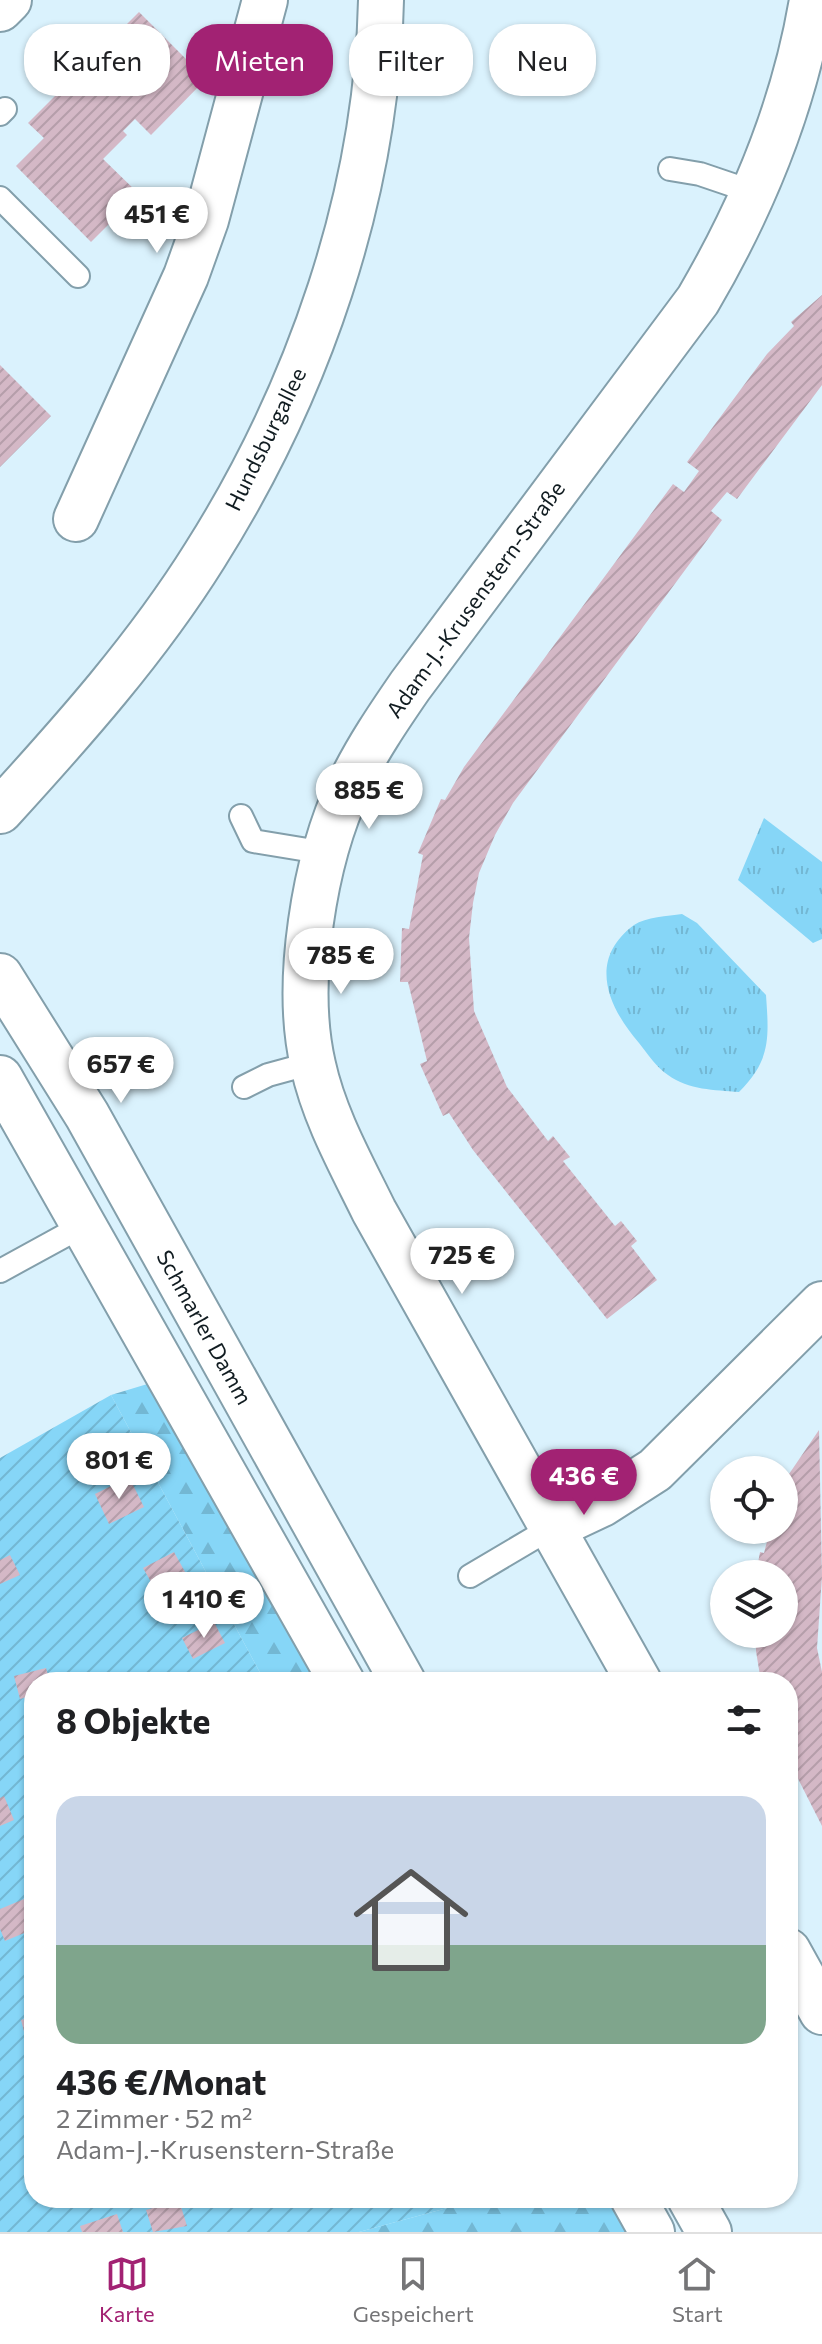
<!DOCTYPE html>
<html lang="de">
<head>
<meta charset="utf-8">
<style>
	body { margin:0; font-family:Commissioner,sans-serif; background:#f6f6f6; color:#202124; height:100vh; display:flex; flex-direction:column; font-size:30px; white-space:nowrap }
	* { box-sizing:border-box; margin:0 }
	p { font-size:26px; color:#757577 }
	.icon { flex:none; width:44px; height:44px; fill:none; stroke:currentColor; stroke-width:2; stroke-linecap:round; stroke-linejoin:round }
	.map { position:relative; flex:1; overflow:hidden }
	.side { position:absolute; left:24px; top:1672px; width:774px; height:536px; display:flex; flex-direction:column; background:#fff; border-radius:32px; box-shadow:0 2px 6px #0004 }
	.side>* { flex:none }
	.banner { position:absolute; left:24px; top:24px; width:774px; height:72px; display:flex; gap:16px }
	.tools { position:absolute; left:710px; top:1456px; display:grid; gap:16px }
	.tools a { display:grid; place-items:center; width:88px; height:88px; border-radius:50%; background:#fff; box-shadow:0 2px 6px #0004; font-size:40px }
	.price { position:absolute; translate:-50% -68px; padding:0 18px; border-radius:28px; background:#fff; color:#222; font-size:26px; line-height:52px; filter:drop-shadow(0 2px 4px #0008) }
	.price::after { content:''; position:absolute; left:50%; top:48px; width:24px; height:18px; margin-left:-12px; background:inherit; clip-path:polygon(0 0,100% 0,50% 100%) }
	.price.on { background:#a22273; color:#fff }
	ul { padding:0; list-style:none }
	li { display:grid; align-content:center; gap:16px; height:424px; padding:0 32px }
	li+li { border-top:2px solid #e0e0e0 }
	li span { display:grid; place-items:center; height:248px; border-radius:24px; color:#555 }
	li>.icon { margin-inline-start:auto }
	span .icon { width:144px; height:144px; fill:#fffc; stroke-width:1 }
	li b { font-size:34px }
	h2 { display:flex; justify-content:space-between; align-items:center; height:96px; padding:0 32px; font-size:34px }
	.chip { padding:0 28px; border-radius:32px; background:#fff; box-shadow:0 2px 6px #0004; font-size:28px; line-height:72px }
	.chip.on { background:#a22273; color:#fff }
	.menu { display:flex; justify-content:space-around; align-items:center; height:112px; border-top:2px solid #e0e0e0; background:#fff; font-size:22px; color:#757577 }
	.menu a { display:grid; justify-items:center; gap:4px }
	.menu .on { color:#a22273 }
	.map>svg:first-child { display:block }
	.forest { fill:url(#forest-firs) }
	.park { fill:url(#park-tufts) }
	.garden { fill:url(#garden-furrows) }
	.building { fill:url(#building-hatch) }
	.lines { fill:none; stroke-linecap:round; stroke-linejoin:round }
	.service-casing { stroke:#839fab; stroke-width:26 }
	.minor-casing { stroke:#839fab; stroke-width:48 }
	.tertiary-casing { stroke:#839fab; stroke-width:48 }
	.service { stroke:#fff; stroke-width:22 }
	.minor { stroke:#fff; stroke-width:44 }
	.tertiary { stroke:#fff; stroke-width:44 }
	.labels { text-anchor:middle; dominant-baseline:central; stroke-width:6; stroke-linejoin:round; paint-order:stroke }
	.street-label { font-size:22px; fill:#111c21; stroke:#fff }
</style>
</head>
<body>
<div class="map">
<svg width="822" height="2232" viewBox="0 0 822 2232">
	<defs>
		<pattern id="forest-firs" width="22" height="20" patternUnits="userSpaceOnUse" patternTransform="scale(2)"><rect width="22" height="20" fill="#86d6f7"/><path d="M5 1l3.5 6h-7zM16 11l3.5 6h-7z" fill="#73b7d3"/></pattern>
		<pattern id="park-tufts" width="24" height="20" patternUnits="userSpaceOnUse" patternTransform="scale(2)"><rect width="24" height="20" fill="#86d6f7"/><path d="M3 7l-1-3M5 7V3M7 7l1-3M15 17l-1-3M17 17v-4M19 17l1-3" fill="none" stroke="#73b7d3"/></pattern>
		<pattern id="garden-furrows" width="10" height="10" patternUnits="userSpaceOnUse" patternTransform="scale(2)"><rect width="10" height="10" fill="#86d6f7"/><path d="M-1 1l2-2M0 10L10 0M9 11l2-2" fill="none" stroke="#73b7d3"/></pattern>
		<pattern id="building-hatch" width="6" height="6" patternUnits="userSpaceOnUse" patternTransform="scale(2)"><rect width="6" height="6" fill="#d4b8c6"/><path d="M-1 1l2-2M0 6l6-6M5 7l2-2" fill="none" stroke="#b59eaa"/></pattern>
	</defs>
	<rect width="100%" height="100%" fill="#daf2fd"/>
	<path class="forest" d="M 154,1382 L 321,1682 L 265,1682 L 111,1395 Z
		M 484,2198 L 609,2198 L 627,2232 L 359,2232 Z"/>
	<path class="park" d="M 764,818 L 822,862 L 822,939 L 813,943 L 738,880 Z
		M 682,914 L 697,923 L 766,995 C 769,1038 771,1060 739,1092 C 714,1090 689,1090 668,1075 C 657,1068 647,1053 639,1043 C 608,1007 587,960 634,925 C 646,917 668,916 682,914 Z"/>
	<path class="garden" d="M 111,1395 L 265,1682 L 34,1682 L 34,2198 L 484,2198 L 359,2232 L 0,2232 L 0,1458 Z"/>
	<path class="building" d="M 139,12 L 206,79 L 151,135 L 135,119 L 123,131 L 127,135 L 103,159 L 139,194 L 91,242 L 16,166 L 44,138 L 28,123 Z
		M 822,295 L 822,385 L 737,499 L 727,492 L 711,511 L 722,520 L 513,803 L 495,835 L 479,873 L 473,903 L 469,938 L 474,1011 L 507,1087 L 548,1141 L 553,1136 L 570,1157 L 563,1161 L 615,1226 L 621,1221 L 637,1241 L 631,1246 L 657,1280 L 607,1319 L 473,1150 L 449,1113 L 443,1116 L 420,1064 L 427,1061 L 408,982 L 400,982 L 402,928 L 409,929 L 423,855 L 418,853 L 441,799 L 445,800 L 464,767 L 673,484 L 684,492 L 699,471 L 687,462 L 767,354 L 794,326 L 791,322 Z
		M 0,365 L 51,416 L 0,467 Z
		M 819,1430 L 822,1576 L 817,1648 L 822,1672 L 822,1826 L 788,1759 L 788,1682 L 761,1682 L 756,1651 L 756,1634 L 784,1634 L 784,1574 L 756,1574 L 760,1552 L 764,1553 L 770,1530 L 784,1530 L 784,1497 L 792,1481 L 787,1477 Z
		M 129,1477 L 144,1507 L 109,1524 L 95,1494 Z
		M 174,1552 L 189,1579 L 159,1596 L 143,1568 Z
		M 10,1555 L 20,1575 L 0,1584 L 0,1560 Z
		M 214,1622 L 225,1643 L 193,1659 L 182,1638 Z
		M 46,1668 L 50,1682 L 34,1682 L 34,1695 L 20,1699 L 14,1676 Z
		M 4,1796 L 14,1820 L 0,1826 L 0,1798 Z
		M 29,1897 L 34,1909 L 34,1929 L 5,1941 L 0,1929 L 0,1909 Z
		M 34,2016 L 34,2041 L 27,2043 L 21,2020 Z
		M 179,2200 L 187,2226 L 153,2232 L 146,2210 Z
		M 117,2214 L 123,2232 L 82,2232 L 80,2226 Z"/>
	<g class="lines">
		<g class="service-casing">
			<path id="service" d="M 0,114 L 5,109
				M 670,169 L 700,174 L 756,193
				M 0,198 L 78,276
				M 241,816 L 253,841 L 326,853
				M 244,1087 L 268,1075 L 312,1063
				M 0,1271 L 86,1224
				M 470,1576 L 551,1528"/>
		</g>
		<g class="minor-casing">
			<path id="minor" d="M 0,9 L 9,0
				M 76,519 L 186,276 L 206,220 L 265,0
				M 551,1528 L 602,1504 L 655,1470 L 822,1304
				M 639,1682 L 374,1211 C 351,1164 324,1116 313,1065 C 294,983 314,860 350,784 C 367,749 388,718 410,686 L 698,300 C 753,206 794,108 812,0
				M 788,1951 L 822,2012"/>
		</g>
		<g class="tertiary-casing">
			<path id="tertiary" d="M 0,811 C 73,731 147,648 205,555 C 308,392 377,195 381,0
				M 0,976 L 87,1115 L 403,1682
				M 0,1078 L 342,1682
				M 633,2198 L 652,2232
				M 690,2198 L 709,2232"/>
		</g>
		<use href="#service" class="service"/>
		<use href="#minor" class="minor"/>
		<use href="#tertiary" class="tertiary"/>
	</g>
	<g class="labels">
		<g class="street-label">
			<text transform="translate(265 439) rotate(-64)">Hundsburgallee</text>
			<text transform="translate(475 599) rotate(-54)">Adam-J.-Krusenstern-Straße</text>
			<text transform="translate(205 1327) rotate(61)">Schmarler Damm</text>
		</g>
	</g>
</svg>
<div class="tools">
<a><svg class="icon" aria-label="locate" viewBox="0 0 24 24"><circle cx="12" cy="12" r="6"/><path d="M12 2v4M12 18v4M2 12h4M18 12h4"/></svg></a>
<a><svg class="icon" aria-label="layers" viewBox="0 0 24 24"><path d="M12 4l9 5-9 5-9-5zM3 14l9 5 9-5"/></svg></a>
</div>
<b class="price" style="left:157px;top:255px">451 €</b>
<b class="price" style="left:369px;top:831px">885 €</b>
<b class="price" style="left:341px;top:996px">785 €</b>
<b class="price" style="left:121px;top:1105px">657 €</b>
<b class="price" style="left:462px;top:1296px">725 €</b>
<b class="price" style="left:119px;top:1501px">801 €</b>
<b class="price on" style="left:584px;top:1517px">436 €</b>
<b class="price" style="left:204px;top:1640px">1 410 €</b>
<div class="banner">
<a class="chip">Kaufen</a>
<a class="chip on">Mieten</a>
<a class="chip">Filter</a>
<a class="chip">Neu</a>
</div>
<section class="side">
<h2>8 Objekte<svg class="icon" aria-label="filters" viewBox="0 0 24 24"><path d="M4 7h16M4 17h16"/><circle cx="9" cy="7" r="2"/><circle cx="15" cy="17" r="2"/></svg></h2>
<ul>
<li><span style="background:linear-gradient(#c9d6e8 60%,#7fa58c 0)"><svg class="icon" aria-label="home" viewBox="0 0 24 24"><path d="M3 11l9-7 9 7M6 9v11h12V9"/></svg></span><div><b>436 €/Monat</b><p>2 Zimmer · 52 m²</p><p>Adam-J.-Krusenstern-Straße</p></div></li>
</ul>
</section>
</div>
<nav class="menu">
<a class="on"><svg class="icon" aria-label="map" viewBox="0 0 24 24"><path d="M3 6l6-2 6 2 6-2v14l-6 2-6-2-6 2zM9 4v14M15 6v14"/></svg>Karte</a>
<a><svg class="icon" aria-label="saved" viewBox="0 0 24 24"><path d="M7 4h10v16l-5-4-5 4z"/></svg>Gespeichert</a>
<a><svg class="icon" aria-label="home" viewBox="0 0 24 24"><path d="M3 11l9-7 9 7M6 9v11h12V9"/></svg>Start</a>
</nav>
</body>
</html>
